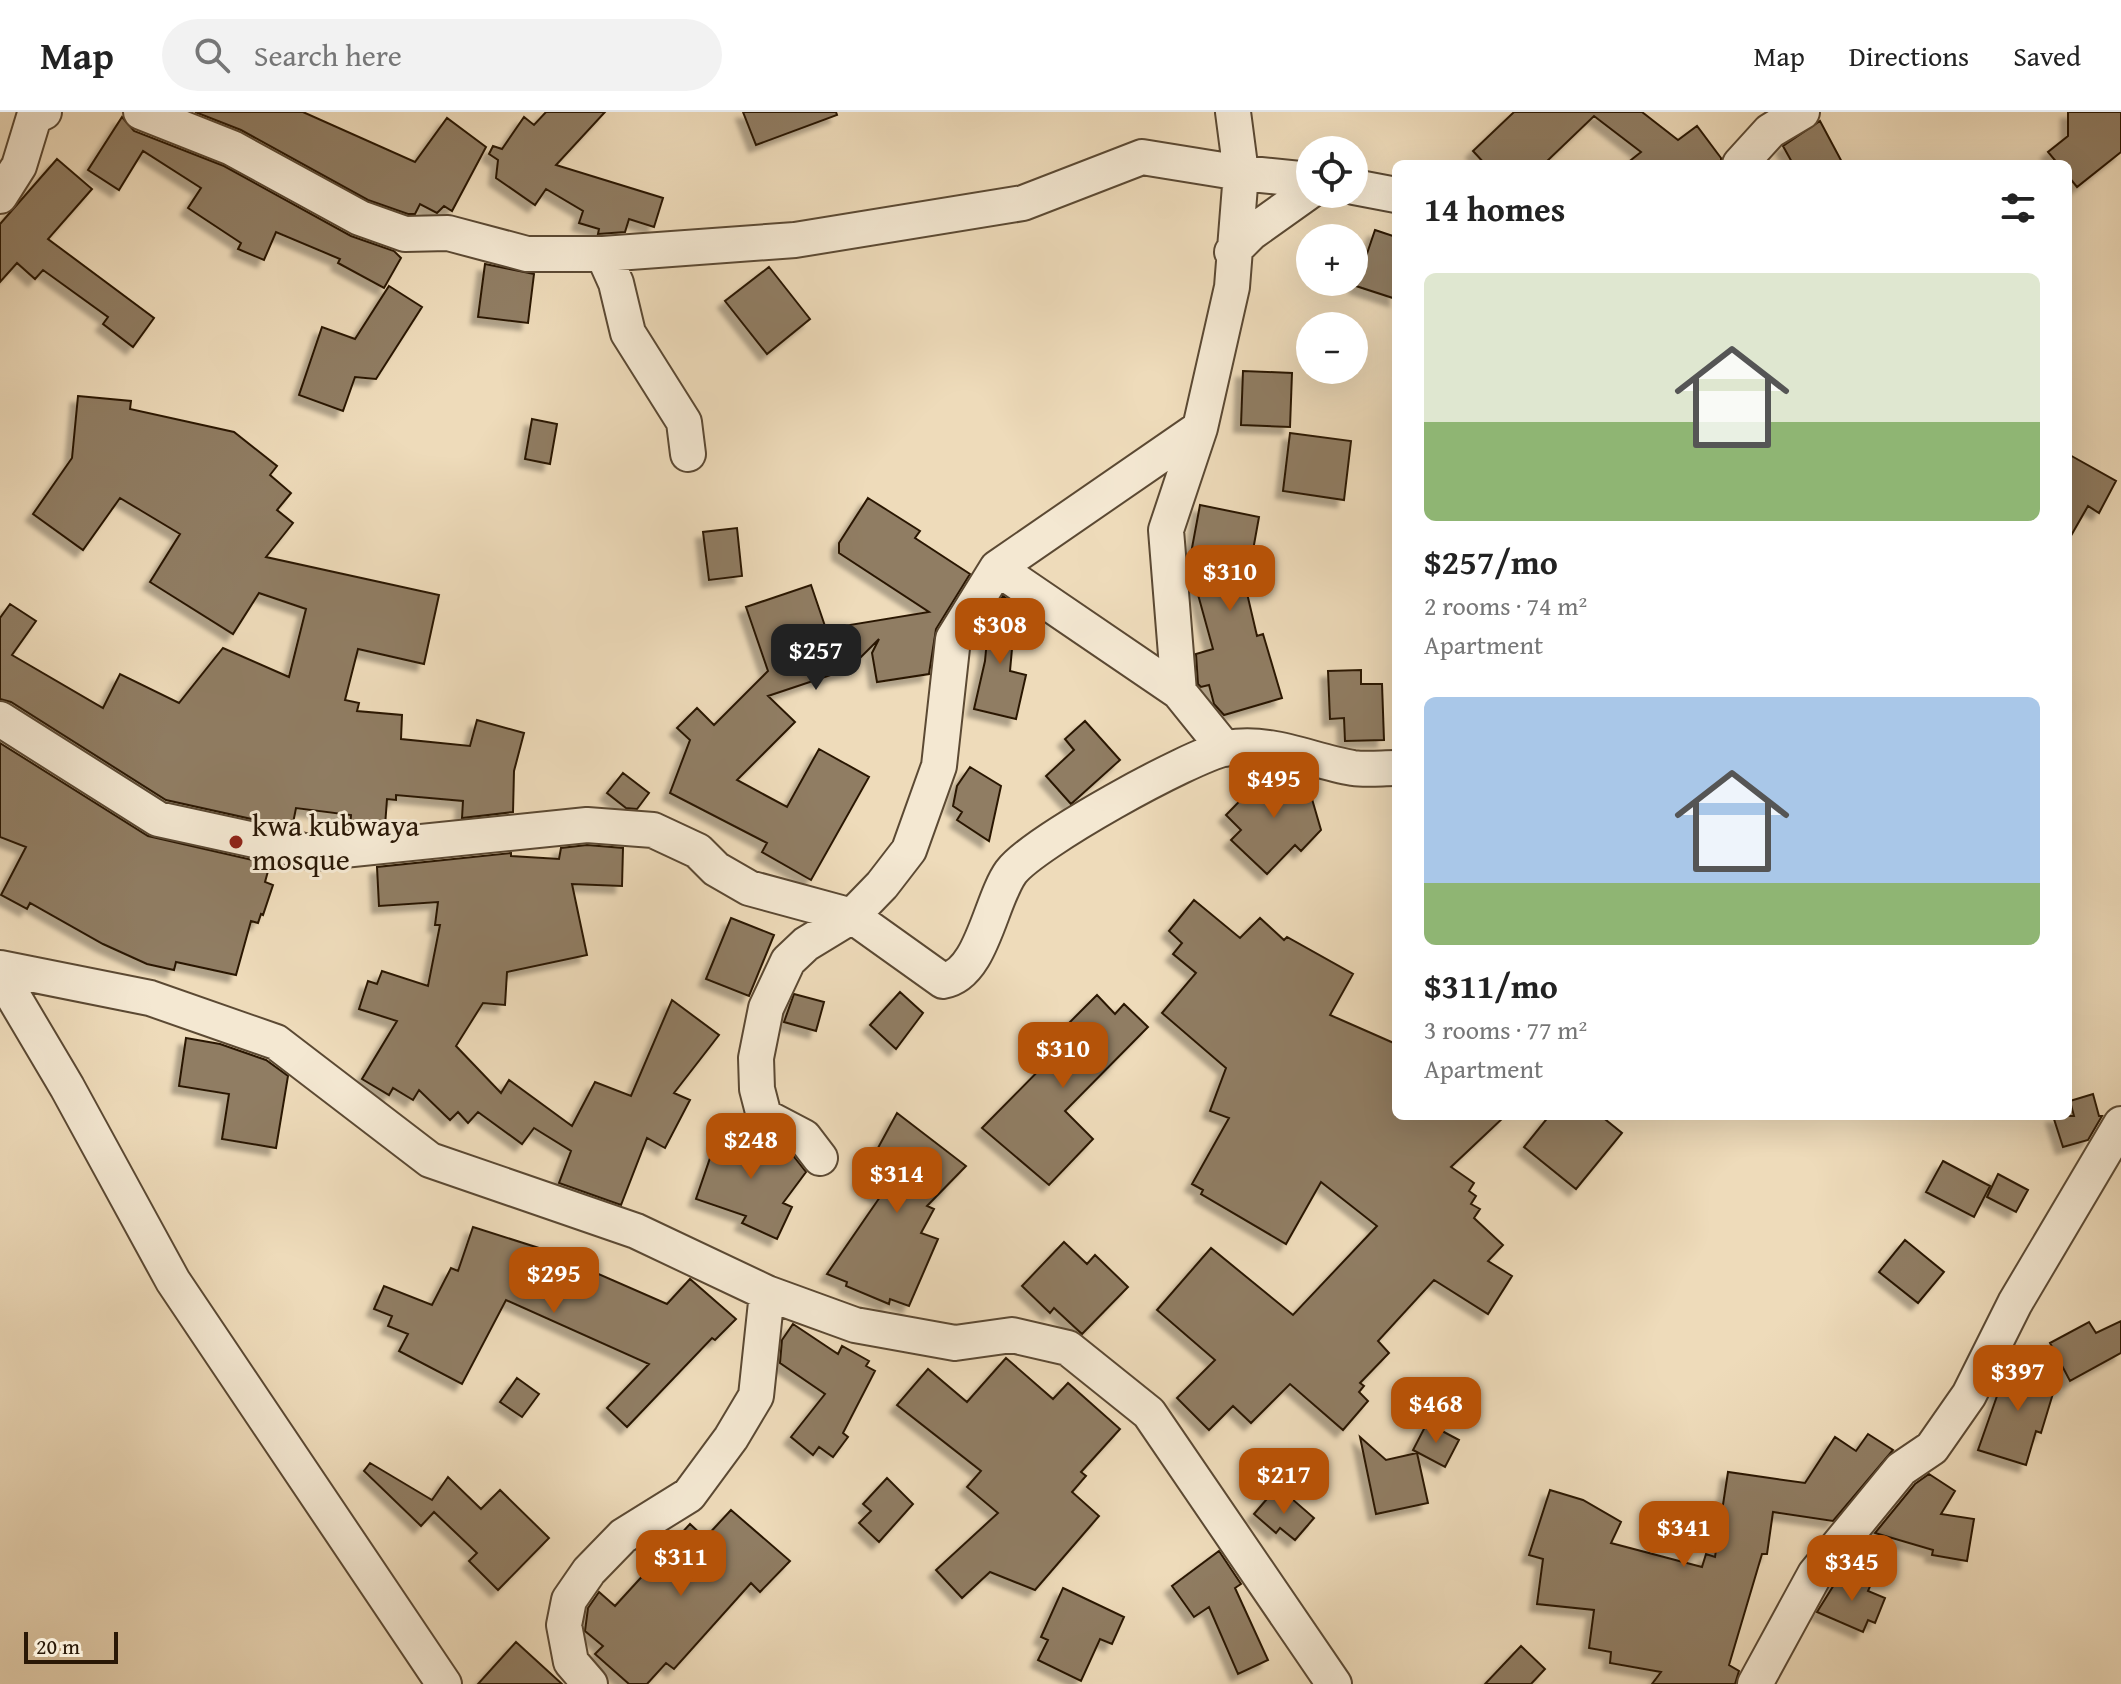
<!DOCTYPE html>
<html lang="en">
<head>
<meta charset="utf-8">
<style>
	body { margin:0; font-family:"Gentium Book Plus",serif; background:#f2f2f2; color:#222; height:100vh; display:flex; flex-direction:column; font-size:30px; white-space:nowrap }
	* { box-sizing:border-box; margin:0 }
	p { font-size:26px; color:#767676 }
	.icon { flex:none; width:44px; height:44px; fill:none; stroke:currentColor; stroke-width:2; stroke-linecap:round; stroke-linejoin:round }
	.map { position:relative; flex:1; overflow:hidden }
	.details { position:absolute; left:1392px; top:48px; width:680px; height:960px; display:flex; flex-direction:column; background:#fff; border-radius:12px; box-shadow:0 8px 32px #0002 }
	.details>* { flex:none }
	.controls { position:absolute; left:1296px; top:24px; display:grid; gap:16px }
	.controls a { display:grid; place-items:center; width:72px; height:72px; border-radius:50%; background:#fff; box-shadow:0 8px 32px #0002; font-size:40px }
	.scale { position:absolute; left:24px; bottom:20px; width:94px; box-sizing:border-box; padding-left:8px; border:4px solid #2a1806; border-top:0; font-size:22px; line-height:28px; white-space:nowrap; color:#2a1806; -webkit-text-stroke:6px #f4e8d2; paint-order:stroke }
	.price { position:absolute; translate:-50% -68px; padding:0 18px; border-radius:16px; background:#b45309; color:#fff; font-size:26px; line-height:52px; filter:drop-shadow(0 2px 4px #0008) }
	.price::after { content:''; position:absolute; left:50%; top:48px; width:24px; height:18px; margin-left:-12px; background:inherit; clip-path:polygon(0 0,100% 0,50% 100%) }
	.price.current { background:#222; color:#fff }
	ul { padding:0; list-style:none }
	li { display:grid; align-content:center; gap:16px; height:424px; padding:0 32px }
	li span { display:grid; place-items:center; height:248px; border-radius:12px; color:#555 }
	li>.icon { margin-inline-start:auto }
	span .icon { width:144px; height:144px; fill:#fffc; stroke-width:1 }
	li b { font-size:34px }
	h2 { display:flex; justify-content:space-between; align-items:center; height:96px; padding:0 32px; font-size:34px }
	header { display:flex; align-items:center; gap:48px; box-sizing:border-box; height:112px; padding:0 40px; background:#fff; border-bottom:2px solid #e0e0e0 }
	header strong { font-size:38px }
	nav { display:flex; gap:44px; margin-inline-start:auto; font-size:28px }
	.search { width:560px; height:72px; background:#f2f2f2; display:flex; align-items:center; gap:20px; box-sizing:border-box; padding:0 28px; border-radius:44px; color:#767676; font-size:30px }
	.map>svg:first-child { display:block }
	.building { fill:#907d64; stroke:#2a1806; stroke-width:2; filter:url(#shadow) }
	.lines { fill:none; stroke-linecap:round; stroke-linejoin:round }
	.street-casing { stroke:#5b4933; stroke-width:38 }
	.street { stroke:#f4e8d2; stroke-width:34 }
	.poi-dot { fill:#8f2418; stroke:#f4e8d2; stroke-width:3 }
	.labels { text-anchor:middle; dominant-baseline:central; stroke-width:6; stroke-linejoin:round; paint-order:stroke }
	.poi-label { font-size:30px; fill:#2a1806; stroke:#f4e8d2; text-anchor:start }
</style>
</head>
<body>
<header>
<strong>Map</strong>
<div class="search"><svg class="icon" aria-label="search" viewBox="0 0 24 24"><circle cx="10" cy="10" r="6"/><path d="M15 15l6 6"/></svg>Search here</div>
<nav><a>Map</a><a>Directions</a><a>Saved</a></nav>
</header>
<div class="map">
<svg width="2121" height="1572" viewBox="0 0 2121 1572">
	<defs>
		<filter id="shadow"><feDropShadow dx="-7" dy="7" stdDeviation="2" flood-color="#0004"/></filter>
	</defs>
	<rect width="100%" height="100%" fill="#eedbba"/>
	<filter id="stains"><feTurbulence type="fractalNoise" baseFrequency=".0025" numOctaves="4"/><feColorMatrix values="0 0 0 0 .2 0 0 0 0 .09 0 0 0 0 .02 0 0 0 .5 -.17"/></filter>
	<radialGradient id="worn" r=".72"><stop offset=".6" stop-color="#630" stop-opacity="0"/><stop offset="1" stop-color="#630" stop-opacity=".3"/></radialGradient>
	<path class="building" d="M 195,0 L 303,0 L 415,50 L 447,6 L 486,35 L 452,99 L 444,94 L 437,101 L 420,92 L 415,102 L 408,102 L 368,88 L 241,18 Z
		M 546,0 L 605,0 L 556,53 L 663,86 L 654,115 L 629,107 L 625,120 L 598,122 L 599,117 L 579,111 L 583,99 L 546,77 L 535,93 L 496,66 L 498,48 L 489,42 L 493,34 L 502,37 L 524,5 L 534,13 Z
		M 743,0 L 836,0 L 837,3 L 756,33 Z
		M 1514,0 L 1642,0 L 1678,28 L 1697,14 L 1721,46 L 1721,52 L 1626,52 L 1641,40 L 1594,4 L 1544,52 L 1485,52 L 1473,39 Z
		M 2068,0 L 2121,0 L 2121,40 L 2077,75 L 2068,64 L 2068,52 L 2058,52 L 2048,40 L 2068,24 Z
		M 122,5 L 134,19 L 224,54 L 351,124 L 394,139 L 401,146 L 384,176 L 338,151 L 340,147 L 276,120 L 264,148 L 238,137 L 241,131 L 188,96 L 201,76 L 143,39 L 119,78 L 88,58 Z
		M 1820,9 L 1843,52 L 1793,52 L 1783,34 Z
		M 57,47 L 92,77 L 48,127 L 154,206 L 133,235 L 103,212 L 108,205 L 43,158 L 35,167 L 17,151 L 0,170 L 0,112 Z
		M 1375,118 L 1396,125 L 1396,187 L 1356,174 Z
		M 485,152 L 534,162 L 528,211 L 478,205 Z
		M 769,155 L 810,207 L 767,242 L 725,189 Z
		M 389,174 L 422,195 L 376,267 L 355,265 L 343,299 L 299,283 L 322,215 L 355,227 Z
		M 1243,259 L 1292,261 L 1290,315 L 1241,313 Z
		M 78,284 L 131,289 L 130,297 L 234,320 L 277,354 L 270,363 L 291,381 L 277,398 L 293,411 L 266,445 L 439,483 L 424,552 L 358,537 L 345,588 L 359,591 L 357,599 L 402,603 L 401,627 L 470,634 L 477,608 L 524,621 L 514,659 L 513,700 L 462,706 L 463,689 L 396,683 L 396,688 L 387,687 L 385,714 L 350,717 L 351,703 L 296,696 L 292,716 L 166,688 L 11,590 L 0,587 L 0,506 L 10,492 L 36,509 L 12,543 L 103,596 L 120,562 L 179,591 L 223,536 L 289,565 L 306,497 L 259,481 L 233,522 L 150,470 L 180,422 L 120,386 L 83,438 L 33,402 L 72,346 Z
		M 532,307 L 557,312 L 550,352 L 525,347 Z
		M 1290,321 L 1351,329 L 1344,388 L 1283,379 Z
		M 2068,342 L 2116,369 L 2099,401 L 2088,394 L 2068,429 Z
		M 868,386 L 920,419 L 915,426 L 970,462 L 936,517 L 929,562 L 877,570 L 872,541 L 879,527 L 849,557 L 768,584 L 795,610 L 737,668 L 787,695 L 819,637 L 869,665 L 811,768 L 762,740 L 767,731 L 670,681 L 690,628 L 677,616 L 697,596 L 714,613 L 768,559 L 746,495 L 811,473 L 826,517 L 929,500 L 839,441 L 839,431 Z
		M 1200,393 L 1259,405 L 1246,477 L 1257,524 L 1263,522 L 1282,586 L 1224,603 L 1214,592 L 1209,573 L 1201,575 L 1198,572 L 1196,542 L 1213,537 L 1194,468 L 1190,467 L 1189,452 Z
		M 737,416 L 742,464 L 709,468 L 703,420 Z
		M 1003,484 L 1016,493 L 1010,559 L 1026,563 L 1016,607 L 974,597 L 985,549 L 989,506 Z
		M 1361,558 L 1361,572 L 1382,572 L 1384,628 L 1345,629 L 1344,606 L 1330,607 L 1328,559 Z
		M 1085,609 L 1120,648 L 1071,692 L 1046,664 L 1074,638 L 1065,627 Z
		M 0,631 L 148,724 L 270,752 L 265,770 L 273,773 L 263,803 L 261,802 L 258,811 L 251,809 L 236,863 L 176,850 L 174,858 L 147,852 L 103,832 L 30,791 L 27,797 L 1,783 L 26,735 L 0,725 Z
		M 970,655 L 1001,674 L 989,729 L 957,708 L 962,700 L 953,694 L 957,674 Z
		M 1271,657 L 1283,659 L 1312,687 L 1321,718 L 1301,739 L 1295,733 L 1267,762 L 1231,728 L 1241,718 L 1226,703 Z
		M 623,661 L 649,681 L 637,697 L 626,696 L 607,681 Z
		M 587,733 L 623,736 L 622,774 L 572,772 L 587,843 L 507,860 L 505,893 L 483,891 L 456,934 L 501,981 L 509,968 L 572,1014 L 595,970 L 631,984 L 672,888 L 719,923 L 674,981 L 690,988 L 665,1036 L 647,1026 L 621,1093 L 559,1071 L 571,1039 L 534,1016 L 522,1032 L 478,1000 L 468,1011 L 458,1000 L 450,1008 L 419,978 L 413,988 L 393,976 L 389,983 L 362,967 L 397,909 L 359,897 L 368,869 L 377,872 L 382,859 L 428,874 L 440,813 L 435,813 L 438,790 L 379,794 L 377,755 L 511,741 L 511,744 L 559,747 L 561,736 Z
		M 1194,788 L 1240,826 L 1260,806 L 1284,828 L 1287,825 L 1353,862 L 1330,903 L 1396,932 L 1396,1004 L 1505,1004 L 1451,1055 L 1474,1071 L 1469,1079 L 1476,1084 L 1471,1092 L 1480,1097 L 1474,1106 L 1503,1133 L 1488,1149 L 1512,1164 L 1488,1202 L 1434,1168 L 1378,1229 L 1389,1241 L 1360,1271 L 1364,1274 L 1359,1280 L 1368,1289 L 1343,1318 L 1290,1272 L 1251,1311 L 1233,1294 L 1209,1318 L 1177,1286 L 1215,1248 L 1157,1198 L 1211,1136 L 1293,1203 L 1377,1114 L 1321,1070 L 1286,1132 L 1201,1082 L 1203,1078 L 1192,1072 L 1229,1006 L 1210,999 L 1226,956 L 1162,901 L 1196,861 L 1173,842 L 1182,831 L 1169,819 Z
		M 731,806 L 774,823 L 749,884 L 706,867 Z
		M 900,880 L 923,901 L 896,937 L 870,913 Z
		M 794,882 L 824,890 L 816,919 L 784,910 Z
		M 1097,883 L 1115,902 L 1124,892 L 1148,915 L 1065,999 L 1093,1027 L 1049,1073 L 982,1016 L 1061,936 L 1053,927 Z
		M 186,926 L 220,932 L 266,948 L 288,964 L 276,1036 L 222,1027 L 229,982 L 179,974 Z
		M 2093,982 L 2099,1004 L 2102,1004 L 2088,1028 L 2063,1035 L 2053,1004 L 2074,1004 L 2070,989 Z
		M 897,1001 L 966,1054 L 927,1094 L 934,1097 L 921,1121 L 938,1127 L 909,1194 L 890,1187 L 889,1192 L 846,1174 L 847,1170 L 827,1162 L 880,1085 L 860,1069 Z
		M 1549,1004 L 1601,1004 L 1622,1021 L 1576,1077 L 1524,1035 Z
		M 720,1017 L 776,1033 L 791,1041 L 806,1060 L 783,1091 L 792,1095 L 777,1127 L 742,1111 L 746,1104 L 696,1087 Z
		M 1943,1049 L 1990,1074 L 1974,1105 L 1926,1080 Z
		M 1998,1062 L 2028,1078 L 2016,1100 L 1987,1085 Z
		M 473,1115 L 539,1136 L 667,1192 L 690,1167 L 736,1207 L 715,1228 L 712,1226 L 627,1315 L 607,1296 L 649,1252 L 506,1188 L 462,1272 L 399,1239 L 408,1222 L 388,1214 L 392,1204 L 374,1197 L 384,1174 L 432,1193 L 451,1156 L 458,1159 Z
		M 1905,1128 L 1944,1160 L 1918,1191 L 1879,1160 Z
		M 1064,1130 L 1087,1152 L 1095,1143 L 1128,1175 L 1082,1222 L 1054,1196 L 1050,1201 L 1022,1174 Z
		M 2121,1209 L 2121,1241 L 2070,1269 L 2050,1231 L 2089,1210 L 2096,1221 Z
		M 793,1212 L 838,1242 L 842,1234 L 869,1249 L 866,1254 L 875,1259 L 843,1321 L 848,1325 L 833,1345 L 819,1335 L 813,1343 L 791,1325 L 825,1282 L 780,1251 L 782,1228 Z
		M 1006,1246 L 1053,1287 L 1068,1271 L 1120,1317 L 1081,1360 L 1086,1364 L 1072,1380 L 1099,1404 L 1035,1478 L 990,1460 L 962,1486 L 936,1458 L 998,1401 L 967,1375 L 981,1359 L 897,1293 L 928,1257 L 967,1290 Z
		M 2009,1250 L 2058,1265 L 2041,1321 L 2036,1319 L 2026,1353 L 1978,1338 Z
		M 517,1266 L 539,1282 L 522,1305 L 500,1290 Z
		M 1427,1311 L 1459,1328 L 1445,1355 L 1413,1338 Z
		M 1868,1322 L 1893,1338 L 1833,1409 L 1773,1400 L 1767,1442 L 1762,1442 L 1729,1553 L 1739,1559 L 1735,1572 L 1652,1572 L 1661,1560 L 1610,1551 L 1611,1540 L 1589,1536 L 1594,1498 L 1537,1492 L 1543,1447 L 1529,1443 L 1550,1378 L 1583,1388 L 1621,1410 L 1611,1431 L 1702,1455 L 1706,1442 L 1715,1445 L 1728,1360 L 1805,1371 L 1835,1325 L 1856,1339 Z
		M 1360,1325 L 1386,1348 L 1417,1341 L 1428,1391 L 1376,1402 Z
		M 370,1351 L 432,1388 L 448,1365 L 481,1397 L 500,1378 L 549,1426 L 498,1478 L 469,1449 L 477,1441 L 434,1400 L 421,1414 L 364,1359 Z
		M 1929,1362 L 1955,1379 L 1941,1402 L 1974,1407 L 1967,1449 L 1932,1443 L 1933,1438 L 1875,1421 L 1915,1372 Z
		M 887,1366 L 913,1392 L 879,1430 L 859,1411 L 871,1399 L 863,1392 Z
		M 1272,1381 L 1285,1392 L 1291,1386 L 1314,1406 L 1295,1428 L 1280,1416 L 1276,1421 L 1254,1402 Z
		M 731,1398 L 790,1449 L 760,1480 L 751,1471 L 674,1557 L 666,1551 L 647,1572 L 629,1572 L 595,1542 L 603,1534 L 585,1519 L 588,1496 L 599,1480 L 615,1494 L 690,1412 L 705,1426 Z
		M 1219,1439 L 1241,1472 L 1235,1476 L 1268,1548 L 1238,1562 L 1209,1495 L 1194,1505 L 1172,1474 Z
		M 1842,1460 L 1871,1472 L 1868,1479 L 1885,1486 L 1875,1511 L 1868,1508 L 1863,1520 L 1817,1500 Z
		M 1063,1476 L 1124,1505 L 1112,1532 L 1100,1527 L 1081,1569 L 1038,1548 L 1048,1528 L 1041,1525 Z
		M 516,1530 L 562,1572 L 478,1572 Z
		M 1521,1534 L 1545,1557 L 1531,1572 L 1485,1572 Z"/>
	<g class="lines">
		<g class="street-casing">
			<path id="street" d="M 141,0 L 232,36 L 360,106 L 405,122 L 448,121 L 527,142 L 603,142 L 795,128 L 1023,91 L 1142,45 L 1241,61 L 1310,68
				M 1740,52 L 1770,19 L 1802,0
				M 1354,75 L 1396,83
				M 0,84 L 19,54 L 34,5 L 44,0
				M 1232,140 L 1251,121 L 1310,79
				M 603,142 L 616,171 L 628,221 L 684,310 L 688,342
				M 997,456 L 1179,580 L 1225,637
				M 1179,580 L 1166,418 L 1200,316
				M 0,607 L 158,707 L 314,741 L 587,713 L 653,718 L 698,739 L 716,757 L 749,776 L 852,804 L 943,869 C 982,863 990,789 1011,760 C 1034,730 1189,644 1227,636 C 1271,628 1311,649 1353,656 C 1367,658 1382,656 1396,656
				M 0,856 L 150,886 L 276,930 L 430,1048 L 636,1119 L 767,1181 L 855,1213 L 955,1231 L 1012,1223 L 1068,1236 L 1149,1301 L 1334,1572
				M 0,862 L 67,975 L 173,1169 L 444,1572
				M 820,1046 L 804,1025 L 764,1004 L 757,977 L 756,946 L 766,896 L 788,849 L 806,832 L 852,804 L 882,773 L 909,738 L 939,654 L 953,527 L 997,456 L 1200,316 L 1232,175 L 1241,61 L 1233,0
				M 590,1572 L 571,1550 L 564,1513 L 569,1488 L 589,1459 L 623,1424 L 689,1383 L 731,1326 L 756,1284 L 767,1181
				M 1755,1572 L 1815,1462 L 1901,1357 L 1932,1336 L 1969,1283 L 2015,1191 L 2121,1012"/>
		</g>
		<use href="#street" class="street"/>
	</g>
	<circle class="poi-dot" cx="236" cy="730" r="8"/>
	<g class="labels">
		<g class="poi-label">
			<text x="252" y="713">kwa kubwaya<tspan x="252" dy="34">mosque</tspan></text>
		</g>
	</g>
	<rect width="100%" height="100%" filter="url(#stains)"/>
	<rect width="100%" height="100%" fill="url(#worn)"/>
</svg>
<div class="controls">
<a><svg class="icon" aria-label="locate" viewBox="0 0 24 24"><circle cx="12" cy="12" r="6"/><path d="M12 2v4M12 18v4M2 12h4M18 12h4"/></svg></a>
<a>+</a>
<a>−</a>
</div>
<div class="scale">20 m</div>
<b class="price" style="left:1230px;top:501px">$310</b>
<b class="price" style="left:1000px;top:554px">$308</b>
<b class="price current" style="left:816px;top:580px">$257</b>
<b class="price" style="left:1274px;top:708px">$495</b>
<b class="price" style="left:1063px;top:978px">$310</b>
<b class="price" style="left:751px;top:1069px">$248</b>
<b class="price" style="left:897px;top:1103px">$314</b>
<b class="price" style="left:554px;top:1203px">$295</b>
<b class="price" style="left:2018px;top:1301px">$397</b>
<b class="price" style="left:1436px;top:1333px">$468</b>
<b class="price" style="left:1284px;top:1404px">$217</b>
<b class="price" style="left:1684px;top:1457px">$341</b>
<b class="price" style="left:681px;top:1486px">$311</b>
<b class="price" style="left:1852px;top:1491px">$345</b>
<section class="details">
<h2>14 homes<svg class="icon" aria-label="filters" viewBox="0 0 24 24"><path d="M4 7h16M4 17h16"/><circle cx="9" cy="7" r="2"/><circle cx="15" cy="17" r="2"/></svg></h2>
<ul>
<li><span style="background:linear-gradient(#dfe7d0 60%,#8fb573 0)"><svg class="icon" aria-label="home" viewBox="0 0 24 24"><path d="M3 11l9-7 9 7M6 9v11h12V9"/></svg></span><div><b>$257/mo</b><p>2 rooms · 74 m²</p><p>Apartment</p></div></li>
<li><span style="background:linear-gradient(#a9c7e8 75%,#8fb573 0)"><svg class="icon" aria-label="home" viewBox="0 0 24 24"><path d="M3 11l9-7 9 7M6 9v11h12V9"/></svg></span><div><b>$311/mo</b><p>3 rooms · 77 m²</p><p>Apartment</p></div></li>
</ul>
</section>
</div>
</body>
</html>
